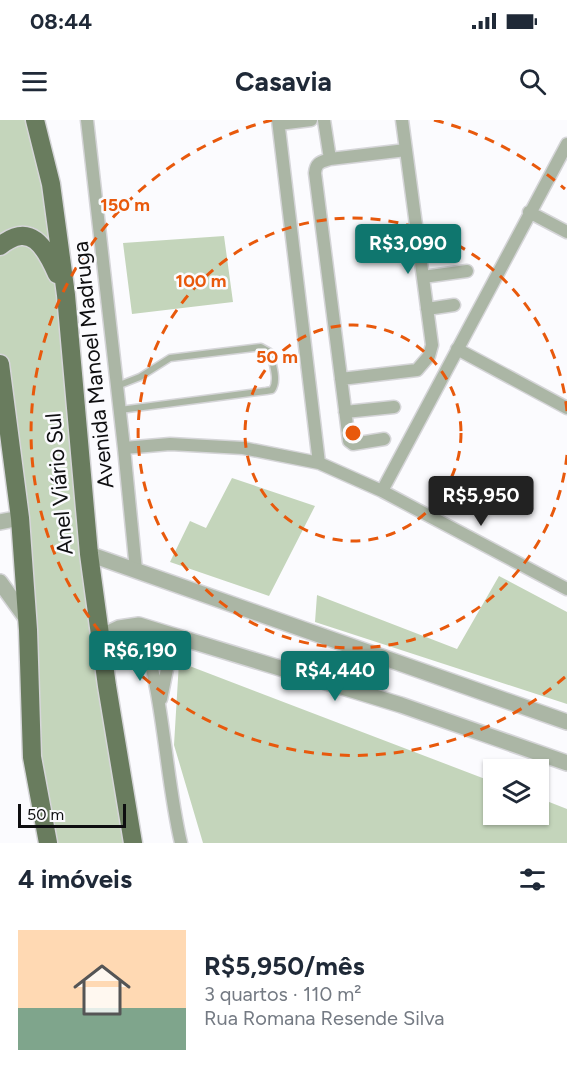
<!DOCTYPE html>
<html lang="pt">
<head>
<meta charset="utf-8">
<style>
	body { margin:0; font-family:Figtree,sans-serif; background:#f2f2f3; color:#1f2937; height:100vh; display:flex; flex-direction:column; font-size:22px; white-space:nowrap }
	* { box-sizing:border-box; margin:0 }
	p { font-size:20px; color:#747a83 }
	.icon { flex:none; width:33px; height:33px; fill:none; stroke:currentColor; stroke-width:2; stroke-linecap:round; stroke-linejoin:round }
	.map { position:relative; height:723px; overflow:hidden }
	.sheet { display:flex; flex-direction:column; background:#fff; flex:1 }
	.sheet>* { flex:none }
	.tools { position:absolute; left:483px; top:639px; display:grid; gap:12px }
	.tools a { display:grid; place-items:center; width:66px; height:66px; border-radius:0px; background:#fff; box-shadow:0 2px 4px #0004; font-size:30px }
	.scale { position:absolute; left:18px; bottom:15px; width:108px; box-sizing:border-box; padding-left:6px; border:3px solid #0e0e10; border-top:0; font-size:16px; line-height:21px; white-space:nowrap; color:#0e0e10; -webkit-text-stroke:4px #fbfbfe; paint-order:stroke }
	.price { position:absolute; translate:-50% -51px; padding:0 14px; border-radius:6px; background:#0f766e; color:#fff; font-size:20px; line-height:39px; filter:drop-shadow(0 2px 3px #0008) }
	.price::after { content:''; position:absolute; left:50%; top:36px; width:18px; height:14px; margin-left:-9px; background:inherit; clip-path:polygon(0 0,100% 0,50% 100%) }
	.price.on { background:#222; color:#fff }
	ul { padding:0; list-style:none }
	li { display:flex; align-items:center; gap:18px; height:150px; padding:0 18px }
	li span { display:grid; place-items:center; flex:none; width:168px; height:120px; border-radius:0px; color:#555 }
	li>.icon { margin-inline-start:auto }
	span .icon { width:72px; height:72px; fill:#fffc; stroke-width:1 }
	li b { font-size:26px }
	h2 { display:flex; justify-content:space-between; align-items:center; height:72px; padding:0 18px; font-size:26px }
	.status { display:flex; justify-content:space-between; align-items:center; height:42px; padding:0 30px; background:#fff; direction:ltr }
	.status svg { height:16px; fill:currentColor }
	header { display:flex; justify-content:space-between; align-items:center; height:78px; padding:0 18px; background:#fff; font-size:27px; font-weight:700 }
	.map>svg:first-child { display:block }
	.green { fill:#c4d5bb }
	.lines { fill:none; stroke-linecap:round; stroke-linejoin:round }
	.service-casing { stroke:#d5d5d8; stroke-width:9 }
	.minor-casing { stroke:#d5d5d8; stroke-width:15 }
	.tertiary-casing { stroke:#d5d5d8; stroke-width:18 }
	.primary-casing { stroke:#d5d5d8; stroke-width:21 }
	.service { stroke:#abb6a5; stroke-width:6 }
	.minor { stroke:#abb6a5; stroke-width:12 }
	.tertiary { stroke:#abb6a5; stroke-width:15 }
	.primary { stroke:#697c5e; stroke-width:18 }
	.ring { fill:none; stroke:#e8590c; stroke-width:3; stroke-dasharray:10 8 }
	.labels { text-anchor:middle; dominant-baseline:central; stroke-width:5; stroke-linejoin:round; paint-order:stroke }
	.street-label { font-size:22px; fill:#0e0e10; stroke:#fbfbfe }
	.centre { fill:#e8590c; stroke:#fbfbfe; stroke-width:3 }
	.ring-label { font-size:18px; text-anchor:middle; font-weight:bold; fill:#e8590c; stroke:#fbfbfe; stroke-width:5; stroke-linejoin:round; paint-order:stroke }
</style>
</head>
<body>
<div class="status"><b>08:44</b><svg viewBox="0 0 49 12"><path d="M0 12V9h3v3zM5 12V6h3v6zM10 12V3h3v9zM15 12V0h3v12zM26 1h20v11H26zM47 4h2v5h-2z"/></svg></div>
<header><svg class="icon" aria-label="menu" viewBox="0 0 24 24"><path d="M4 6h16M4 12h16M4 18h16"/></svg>Casavia<svg class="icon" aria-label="search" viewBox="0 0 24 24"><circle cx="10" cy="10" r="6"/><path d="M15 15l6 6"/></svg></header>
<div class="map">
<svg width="567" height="723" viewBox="0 0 567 723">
	<rect width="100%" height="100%" fill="#fbfbfe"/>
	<path class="green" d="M 0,0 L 36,0 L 133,723 L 48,723 L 0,244 Z
		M 224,116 L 233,182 L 132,194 L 123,123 Z
		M 232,358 L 315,386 L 269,476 L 170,442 L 190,401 L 206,408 Z
		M 499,456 L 567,492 L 567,584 L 315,502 L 317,475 L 457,529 Z
		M 179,542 L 493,662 L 494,694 L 538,694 L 539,678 L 567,689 L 567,723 L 203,723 L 174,625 Z"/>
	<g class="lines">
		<g class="service-casing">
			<path id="service" d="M 117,266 L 140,257 L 170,238 L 261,227 L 270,232 C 272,243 279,260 272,270 L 266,271 L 120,290"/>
		</g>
		<g class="minor-casing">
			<path id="minor" d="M 87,0 L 124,328 L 136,450
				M 278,0 L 319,343
				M 324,0 L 330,39 C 321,42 316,42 315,53 L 349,321 L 353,324 L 384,319
				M 279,4 L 311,0
				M 330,39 L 406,30
				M 529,92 L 567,112
				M 423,157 L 467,151
				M 427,189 L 454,185
				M 457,229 L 567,288
				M 341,259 L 417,250 L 429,236 L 432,225 L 402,0
				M 345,292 L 394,287
				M 124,328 L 170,324 L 243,328 L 319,343 L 382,371 L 567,469
				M 382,371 L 567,24
				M 139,505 C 165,575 164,651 181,723
				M 161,579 L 169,539 L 182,518"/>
		</g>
		<g class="tertiary-casing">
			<path id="tertiary" d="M 0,402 L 20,398
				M 89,434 L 567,602
				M 0,462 L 28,501
				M 100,517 L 119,508 L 139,505 L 401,585 L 567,643"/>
		</g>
		<g class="primary-casing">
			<path id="primary" d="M 35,0 L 51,64 L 66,175 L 89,434 L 107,566 L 133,723
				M 0,126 C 31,101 45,127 57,154
				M 0,244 L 20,398 L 28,510 L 32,637 L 48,723"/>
		</g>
		<use href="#service" class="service"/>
		<use href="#minor" class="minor"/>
		<use href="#tertiary" class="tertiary"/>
		<use href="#primary" class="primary"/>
	</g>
	<g class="ring">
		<circle cx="353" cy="313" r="108"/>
		<path d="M567 335A215 215 0 1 1 567 291"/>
		<path d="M565 557A323 323 0 1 1 272 0M434 0A323 323 0 0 1 565 69"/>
	</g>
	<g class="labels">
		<g class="street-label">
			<text transform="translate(93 245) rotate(-96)">Avenida Manoel Madruga</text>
			<text transform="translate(59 364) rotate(-95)">Anel Viário Sul</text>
		</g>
	</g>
	<circle cx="353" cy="313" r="9" class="centre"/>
	<g class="ring-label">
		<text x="125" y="91">150 m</text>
		<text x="201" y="167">100 m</text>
		<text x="277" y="243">50 m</text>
	</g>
</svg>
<div class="tools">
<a><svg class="icon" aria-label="layers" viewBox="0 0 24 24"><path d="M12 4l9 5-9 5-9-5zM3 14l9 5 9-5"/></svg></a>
</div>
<div class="scale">50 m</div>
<b class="price" style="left:408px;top:155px">R$3,090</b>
<b class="price on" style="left:481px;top:407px">R$5,950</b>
<b class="price" style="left:140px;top:562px">R$6,190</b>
<b class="price" style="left:335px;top:582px">R$4,440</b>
</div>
<section class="sheet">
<h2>4 imóveis<svg class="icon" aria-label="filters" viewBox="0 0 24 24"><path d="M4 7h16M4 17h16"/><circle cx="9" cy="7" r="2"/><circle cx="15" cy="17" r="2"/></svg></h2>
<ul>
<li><span style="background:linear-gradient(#ffd9b3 65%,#7fa58c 0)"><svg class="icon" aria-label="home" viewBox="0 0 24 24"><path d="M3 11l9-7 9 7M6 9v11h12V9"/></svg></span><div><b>R$5,950/mês</b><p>3 quartos · 110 m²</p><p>Rua Romana Resende Silva</p></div></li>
</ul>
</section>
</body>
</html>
